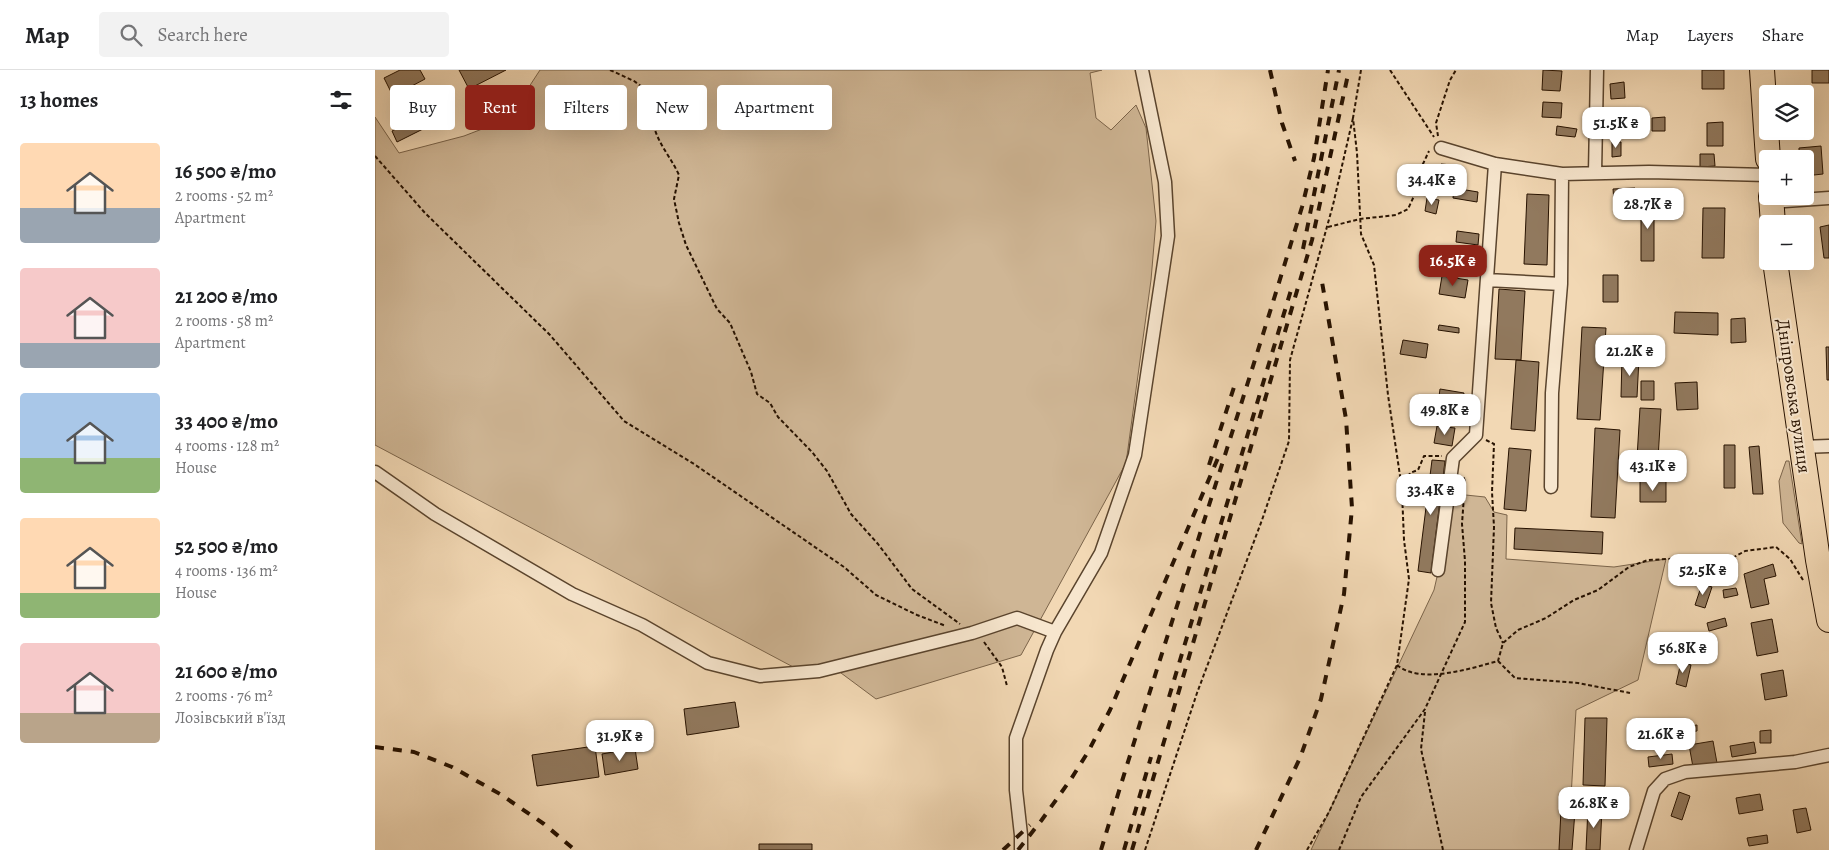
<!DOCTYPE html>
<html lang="en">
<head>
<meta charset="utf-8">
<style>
	body { margin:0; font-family:Alegreya,serif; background:#f2f2f2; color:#202124; height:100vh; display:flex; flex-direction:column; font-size:19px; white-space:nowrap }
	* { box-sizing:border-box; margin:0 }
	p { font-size:16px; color:#757577 }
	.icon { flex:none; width:28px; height:28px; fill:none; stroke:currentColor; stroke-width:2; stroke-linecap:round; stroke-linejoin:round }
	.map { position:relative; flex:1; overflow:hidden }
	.details { display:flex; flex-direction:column; background:#fff; width:375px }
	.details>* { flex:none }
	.hud { position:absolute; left:15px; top:15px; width:475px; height:45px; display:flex; gap:10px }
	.controls { position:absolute; left:1384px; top:15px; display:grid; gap:10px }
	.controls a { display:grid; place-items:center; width:55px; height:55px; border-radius:5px; background:#fff; box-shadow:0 5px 20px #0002; font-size:25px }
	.price { position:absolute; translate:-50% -42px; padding:0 11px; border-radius:10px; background:#fff; color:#222; font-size:16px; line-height:32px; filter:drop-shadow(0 1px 2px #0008) }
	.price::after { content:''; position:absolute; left:50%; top:30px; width:15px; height:11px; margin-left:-8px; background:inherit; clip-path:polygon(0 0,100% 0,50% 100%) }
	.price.active { background:#8f2418; color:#fff }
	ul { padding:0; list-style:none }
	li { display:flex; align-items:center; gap:15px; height:125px; padding:0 20px }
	li span { display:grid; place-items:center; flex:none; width:140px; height:100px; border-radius:5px; color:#555 }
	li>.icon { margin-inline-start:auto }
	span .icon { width:60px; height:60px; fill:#fffc; stroke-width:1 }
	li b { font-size:21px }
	h2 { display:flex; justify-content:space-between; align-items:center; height:60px; padding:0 20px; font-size:21px }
	.pill { padding:0 18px; border-radius:5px; background:#fff; box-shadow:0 5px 20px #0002; font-size:18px; line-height:45px }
	.pill.active { background:#8f2418; color:#fff }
	header { display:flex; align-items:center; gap:30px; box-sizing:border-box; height:70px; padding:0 25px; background:#fff; border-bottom:1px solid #e0e0e0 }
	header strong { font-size:24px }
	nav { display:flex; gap:28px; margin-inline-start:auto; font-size:18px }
	.search { width:350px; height:45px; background:#f2f2f2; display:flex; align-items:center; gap:12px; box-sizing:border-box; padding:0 18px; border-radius:5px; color:#757577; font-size:19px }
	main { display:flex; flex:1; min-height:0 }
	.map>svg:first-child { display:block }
	.green { fill:#cfb695; stroke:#7b644a }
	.building { fill:#91795e; stroke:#271200 }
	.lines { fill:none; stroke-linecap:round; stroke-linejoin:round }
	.street-casing { stroke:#5a442d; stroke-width:15 }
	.highway-casing { stroke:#271200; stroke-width:26 }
	.path { stroke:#271200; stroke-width:2; stroke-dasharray:4 2.5; stroke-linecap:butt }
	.street { stroke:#f7e6ce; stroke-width:12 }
	.highway { stroke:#f2d8b4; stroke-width:24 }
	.rail { stroke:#271200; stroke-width:4; stroke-dasharray:9 9; stroke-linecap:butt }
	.labels { text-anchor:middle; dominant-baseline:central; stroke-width:4; stroke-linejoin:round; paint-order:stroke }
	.street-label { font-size:18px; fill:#271200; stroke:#f7e6ce }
</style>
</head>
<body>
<header>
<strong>Map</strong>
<div class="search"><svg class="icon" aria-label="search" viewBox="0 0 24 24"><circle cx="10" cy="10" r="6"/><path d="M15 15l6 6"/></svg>Search here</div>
<nav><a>Map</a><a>Layers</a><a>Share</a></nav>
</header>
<main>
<section class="details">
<h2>13 homes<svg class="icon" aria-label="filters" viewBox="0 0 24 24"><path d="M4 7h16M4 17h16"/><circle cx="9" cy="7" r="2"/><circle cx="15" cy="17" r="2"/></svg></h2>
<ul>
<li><span style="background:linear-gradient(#ffd9b3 65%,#9aa5b1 0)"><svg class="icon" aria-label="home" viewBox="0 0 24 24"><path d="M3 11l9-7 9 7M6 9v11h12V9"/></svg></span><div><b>16 500 ₴/mo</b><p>2 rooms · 52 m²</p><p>Apartment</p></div></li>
<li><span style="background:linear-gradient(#f6c9c9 75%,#9aa5b1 0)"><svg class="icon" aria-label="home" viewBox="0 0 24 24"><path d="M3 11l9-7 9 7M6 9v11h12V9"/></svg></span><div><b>21 200 ₴/mo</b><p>2 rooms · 58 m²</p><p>Apartment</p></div></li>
<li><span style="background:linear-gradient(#a9c7e8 65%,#8fb573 0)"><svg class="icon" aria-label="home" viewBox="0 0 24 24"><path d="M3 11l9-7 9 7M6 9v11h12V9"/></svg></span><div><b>33 400 ₴/mo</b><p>4 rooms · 128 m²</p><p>House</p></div></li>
<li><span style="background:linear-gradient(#ffd9b3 75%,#8fb573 0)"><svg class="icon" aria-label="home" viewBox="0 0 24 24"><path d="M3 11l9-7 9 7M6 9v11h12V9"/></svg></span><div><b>52 500 ₴/mo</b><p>4 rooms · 136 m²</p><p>House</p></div></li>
<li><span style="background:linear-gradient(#f6c9c9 70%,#b9a48a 0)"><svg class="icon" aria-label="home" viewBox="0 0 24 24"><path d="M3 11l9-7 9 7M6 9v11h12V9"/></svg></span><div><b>21 600 ₴/mo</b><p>2 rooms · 76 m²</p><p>Лозівський в'їзд</p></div></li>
</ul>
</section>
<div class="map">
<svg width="1454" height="780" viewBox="0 0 1454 780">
	<rect width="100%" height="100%" fill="#f2d8b4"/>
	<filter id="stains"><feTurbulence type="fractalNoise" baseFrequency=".004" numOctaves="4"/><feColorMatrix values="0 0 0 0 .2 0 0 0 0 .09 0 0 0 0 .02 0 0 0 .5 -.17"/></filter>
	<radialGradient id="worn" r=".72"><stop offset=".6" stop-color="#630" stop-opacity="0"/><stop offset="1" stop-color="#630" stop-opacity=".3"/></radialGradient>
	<path class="green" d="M 165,0 L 727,0 L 715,3 L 721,48 L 736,60 L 761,35 L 771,58 L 781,151 L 776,210 L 751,393 L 646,585 L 501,629 L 462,600 L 437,607 L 0,375 L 0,47 L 24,83 L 89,66 L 133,49 Z
		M 1411,391 L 1414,391 L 1427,474 L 1424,473 L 1408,453 L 1404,411 Z
		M 1081,424 L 1110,427 L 1119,442 L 1132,445 L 1131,489 L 1239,497 L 1291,489 L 1263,610 L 1201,640 L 1193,780 L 936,780 L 1059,520 Z"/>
	<path class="building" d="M 25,0 L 45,0 L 50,9 L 18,26 L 9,8 Z
		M 84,0 L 131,0 L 94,19 Z
		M 1168,0 L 1187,1 L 1185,21 L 1167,20 Z
		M 1327,0 L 1349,0 L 1349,19 L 1327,19 Z
		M 1437,0 L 1454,0 L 1454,13 L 1437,13 Z
		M 1249,12 L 1250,28 L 1236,29 L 1235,14 Z
		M 1168,32 L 1187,33 L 1186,48 L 1167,47 Z
		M 62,38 L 68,49 L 22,72 L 17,61 Z
		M 1248,43 L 1268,43 L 1268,58 L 1247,58 Z
		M 1290,47 L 1290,61 L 1277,61 L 1277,48 Z
		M 1348,52 L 1348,76 L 1332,76 L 1332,53 Z
		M 1182,56 L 1202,59 L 1200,67 L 1181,65 Z
		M 1237,72 L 1246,72 L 1246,86 L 1237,87 Z
		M 1446,76 L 1448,104 L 1430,106 L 1430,89 L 1424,89 L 1424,78 Z
		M 1325,84 L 1339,84 L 1340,96 L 1325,97 Z
		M 1066,94 L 1077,95 L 1074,115 L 1063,113 Z
		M 1079,118 L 1103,122 L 1102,132 L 1078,128 Z
		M 1260,118 L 1260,130 L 1239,131 L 1238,119 Z
		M 1152,124 L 1174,125 L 1172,195 L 1149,194 Z
		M 1052,128 L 1064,130 L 1061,144 L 1050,141 Z
		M 1266,130 L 1279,130 L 1279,191 L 1266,191 Z
		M 1328,138 L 1350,138 L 1349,188 L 1327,188 Z
		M 1454,155 L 1454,188 L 1449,188 L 1445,157 Z
		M 1082,161 L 1104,164 L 1103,175 L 1081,172 Z
		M 1228,205 L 1243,205 L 1243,232 L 1228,232 Z
		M 1067,206 L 1093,210 L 1090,228 L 1064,224 Z
		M 1124,219 L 1150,221 L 1146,290 L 1120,289 Z
		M 1300,242 L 1343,243 L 1343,265 L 1299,263 Z
		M 1370,248 L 1371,272 L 1356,273 L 1356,249 Z
		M 1064,255 L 1084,258 L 1084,263 L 1063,260 Z
		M 1207,257 L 1231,258 L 1225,350 L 1202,349 Z
		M 1028,270 L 1053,274 L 1051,288 L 1025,284 Z
		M 1451,277 L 1454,277 L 1454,310 L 1452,310 Z
		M 1268,279 L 1280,279 L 1281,289 L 1268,290 Z
		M 1247,287 L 1264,288 L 1262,327 L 1246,327 Z
		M 1141,290 L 1164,292 L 1160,361 L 1136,359 Z
		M 1266,311 L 1279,311 L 1279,330 L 1266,330 Z
		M 1322,312 L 1323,339 L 1302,340 L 1300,313 Z
		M 1065,319 L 1089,323 L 1086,338 L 1063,334 Z
		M 1265,338 L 1286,339 L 1283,389 L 1262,388 Z
		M 1062,356 L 1080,358 L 1077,376 L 1059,373 Z
		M 1220,358 L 1245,360 L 1240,448 L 1216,447 Z
		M 1349,375 L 1360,375 L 1360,418 L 1349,418 Z
		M 1384,376 L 1388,424 L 1378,424 L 1374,377 Z
		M 1134,378 L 1156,380 L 1151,441 L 1129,439 Z
		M 1057,390 L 1070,391 L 1056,503 L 1043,501 Z
		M 1265,411 L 1291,411 L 1291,432 L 1265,432 Z
		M 1140,458 L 1228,462 L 1227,484 L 1139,479 Z
		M 1398,494 L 1401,506 L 1389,509 L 1394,534 L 1376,538 L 1369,504 Z
		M 1327,514 L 1337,517 L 1330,538 L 1320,535 Z
		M 1361,518 L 1363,525 L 1349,528 L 1348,520 Z
		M 1350,548 L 1352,556 L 1334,561 L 1332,553 Z
		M 1397,549 L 1403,582 L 1382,586 L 1376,553 Z
		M 1306,592 L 1316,595 L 1311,617 L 1301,614 Z
		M 1408,600 L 1412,626 L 1390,630 L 1386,604 Z
		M 360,632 L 364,657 L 312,665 L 309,639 Z
		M 1210,648 L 1232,648 L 1230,716 L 1208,715 Z
		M 1322,655 L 1322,661 L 1281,667 L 1280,660 Z
		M 1396,660 L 1396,673 L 1385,673 L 1385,661 Z
		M 1338,671 L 1342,693 L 1318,697 L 1314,675 Z
		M 1379,672 L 1381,683 L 1357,687 L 1355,676 Z
		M 220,676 L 224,707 L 162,716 L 157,685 Z
		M 260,678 L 263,699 L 230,705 L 227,684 Z
		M 1297,684 L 1298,694 L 1274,697 L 1273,687 Z
		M 1304,722 L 1315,726 L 1307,750 L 1296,746 Z
		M 1385,724 L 1388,740 L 1364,744 L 1361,728 Z
		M 1213,738 L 1227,739 L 1225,780 L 1211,780 Z
		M 1431,738 L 1436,760 L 1422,763 L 1418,740 Z
		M 1186,740 L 1200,741 L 1197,780 L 1184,780 Z
		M 1392,765 L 1393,773 L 1374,776 L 1372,768 Z
		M 384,774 L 437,774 L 437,780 L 384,780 Z"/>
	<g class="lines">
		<g class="street-casing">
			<path id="street" d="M 1066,78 L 1120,94 L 1187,104 L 1274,102 L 1392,105
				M 1220,103 L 1222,0
				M 1396,132 L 1454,128
				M 1112,210 L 1186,214
				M 1426,377 L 1454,376
				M 0,402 L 60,444 L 197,524 L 267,555 L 333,593 L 385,606 L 444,601 L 597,563 L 642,548 L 680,562
				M 1176,417 L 1177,323 L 1186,214 L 1187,104
				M 1063,500 L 1078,388 L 1101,365 L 1120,94
				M 646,780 L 646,765 L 641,720 L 641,668 L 672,580 L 680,562 L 726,483 L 760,385 L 793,166 L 790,112 L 767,0
				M 1261,780 L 1279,721 L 1290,709 L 1310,702 L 1420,692 L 1454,685"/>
		</g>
		<g class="highway-casing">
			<path id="highway" d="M 1387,0 L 1393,89
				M 1396,126 L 1398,154
				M 1400,191 L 1443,490 L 1454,550"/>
		</g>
		<path class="path" d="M 235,0 L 259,11 L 270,19 L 279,36 C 273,64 293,81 304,105 L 299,129 L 304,153 L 311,175 L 342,239 L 355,253 L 376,302 L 382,324 L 395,333 L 403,347 L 437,382 L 452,401 L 476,444 L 503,474 L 537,519 L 585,554
			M 986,0 L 978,48 L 982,83 L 986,164 L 999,195 L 1013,325 L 1027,419
			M 1015,0 L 1059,67
			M 1063,66 L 1061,53 L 1075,10 L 1081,0
			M 0,86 L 50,143 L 175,265 L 249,351 L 319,394 L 469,497 L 501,525 L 542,545 L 571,556
			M 953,157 L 985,149 L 1021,145 L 1033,139 L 1039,126 L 1041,109 L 1054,81
			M 1111,370 L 1119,374 L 1117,422 L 1119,457 L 1116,533 L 1121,558 L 1128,573
			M 609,572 L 627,597 L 632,616
			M 1123,591 L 1140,608 L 1203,613 L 1255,623
			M 1022,595 C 1046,615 1097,598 1123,591 L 1128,573 L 1143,560 L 1171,548 L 1199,530 L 1223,520 L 1254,497 L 1273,490 L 1313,488 L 1354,490 L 1370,481 L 1401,477 L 1415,489 L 1428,510
			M 1050,642 L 1046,679 L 1068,780
			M 770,780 L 822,623 L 887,450 L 914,371 L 915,290 L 958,135 L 978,48
			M 932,780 L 954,742 L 1022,595 L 1034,509 L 1029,470 L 1027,422 L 1035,403 L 1043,400 L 1049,386 L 1067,386
			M 964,780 L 986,727 L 1050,639 L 1090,552 L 1090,491 L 1087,454 L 1090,411 L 1088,406"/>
		<use href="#street" class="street"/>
		<use href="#highway" class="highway"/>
		<path class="rail" d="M 895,0 L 907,53 L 920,91
			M 928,179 L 964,0
			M 834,395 L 860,314
			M 794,627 L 916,220
			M 0,677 L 39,682 L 77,697 L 125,724 L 169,754 L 200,780
			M 628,780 L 655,755
			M 643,780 L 666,751 L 696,709 L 713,682 L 735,640 L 843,388
			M 726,780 C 791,565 862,353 927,137 L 939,88 L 953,0
			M 749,780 L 776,687
			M 757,780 L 937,170 L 974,0
			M 881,780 L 925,688 L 946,629 L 969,524 L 977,438 L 971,349 L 947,212"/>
	</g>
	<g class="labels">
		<g class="street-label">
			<text transform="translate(1419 326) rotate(82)">Дніпровська вулиця</text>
		</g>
	</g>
	<rect width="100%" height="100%" filter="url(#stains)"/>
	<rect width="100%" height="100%" fill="url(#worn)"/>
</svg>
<div class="controls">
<a><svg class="icon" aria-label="layers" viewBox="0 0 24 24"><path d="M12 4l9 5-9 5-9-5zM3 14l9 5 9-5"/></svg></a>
<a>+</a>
<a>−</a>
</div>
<b class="price" style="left:1241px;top:79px">51.5K ₴</b>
<b class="price" style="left:1057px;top:136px">34.4K ₴</b>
<b class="price" style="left:1273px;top:160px">28.7K ₴</b>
<b class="price active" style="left:1078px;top:217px">16.5K ₴</b>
<b class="price" style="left:1255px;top:307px">21.2K ₴</b>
<b class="price" style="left:1070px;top:366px">49.8K ₴</b>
<b class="price" style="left:1278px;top:422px">43.1K ₴</b>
<b class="price" style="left:1056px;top:446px">33.4K ₴</b>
<b class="price" style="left:1328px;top:526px">52.5K ₴</b>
<b class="price" style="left:1308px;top:604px">56.8K ₴</b>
<b class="price" style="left:1286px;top:690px">21.6K ₴</b>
<b class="price" style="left:245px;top:692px">31.9K ₴</b>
<b class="price" style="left:1219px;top:759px">26.8K ₴</b>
<div class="hud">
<a class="pill">Buy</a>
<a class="pill active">Rent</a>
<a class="pill">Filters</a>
<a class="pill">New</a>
<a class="pill">Apartment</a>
</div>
</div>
</main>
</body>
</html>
